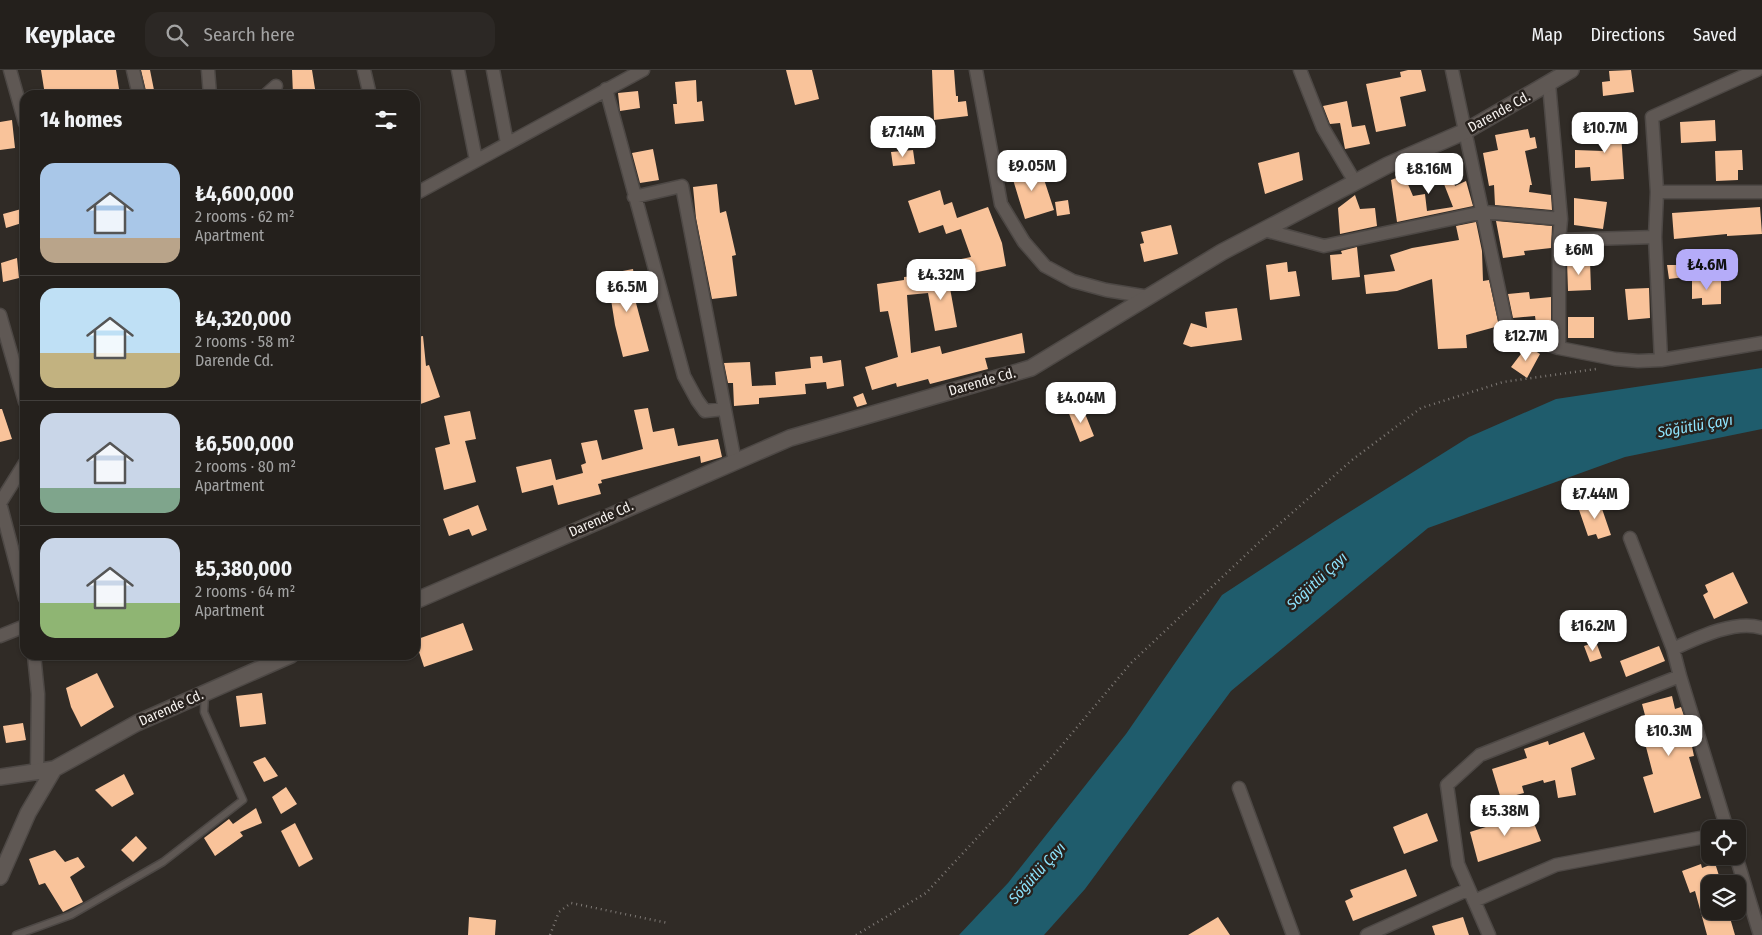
<!DOCTYPE html>
<html lang="en">
<head>
<meta charset="utf-8">
<style>
	body { margin:0; font-family:"Fira Sans Condensed",sans-serif; background:#2c2825; color:#f1f3f6; height:100vh; display:flex; flex-direction:column; font-size:19px; white-space:nowrap }
	* { box-sizing:border-box; margin:0 }
	p { font-size:16px; color:#a3a3a3 }
	.icon { flex:none; width:28px; height:28px; fill:none; stroke:currentColor; stroke-width:2; stroke-linecap:round; stroke-linejoin:round }
	.map { position:relative; flex:1; overflow:hidden }
	.sheet { position:absolute; left:20px; top:20px; width:400px; height:570px; display:flex; flex-direction:column; background:#24201c; border-radius:15px; box-shadow:0 1px 4px #0004,0 0 0 1px #413e3b }
	.sheet>* { flex:none }
	.fabs { position:absolute; left:1701px; top:750px; display:grid; gap:10px }
	.fabs a { display:grid; place-items:center; width:45px; height:45px; border-radius:10px; background:#24201c; box-shadow:0 1px 4px #0004,0 0 0 1px #413e3b; font-size:25px }
	.price { position:absolute; translate:-50% -42px; padding:0 11px; border-radius:10px; background:#fff; color:#222; font-size:16px; line-height:32px; filter:drop-shadow(0 1px 2px #0008) }
	.price::after { content:''; position:absolute; left:50%; top:30px; width:15px; height:11px; margin-left:-8px; background:inherit; clip-path:polygon(0 0,100% 0,50% 100%) }
	.price.current { background:#b5acf9; color:#111 }
	ul { padding:0; list-style:none }
	li { display:flex; align-items:center; gap:15px; height:125px; padding:0 20px }
	li+li { border-top:1px solid #413e3b }
	li span { display:grid; place-items:center; flex:none; width:140px; height:100px; border-radius:15px; color:#555 }
	li>.icon { margin-inline-start:auto }
	span .icon { width:60px; height:60px; fill:#fffc; stroke-width:1 }
	li b { font-size:21px }
	h2 { display:flex; justify-content:space-between; align-items:center; height:60px; padding:0 20px; font-size:21px }
	header { display:flex; align-items:center; gap:30px; box-sizing:border-box; height:70px; padding:0 25px; background:#24201c; border-bottom:1px solid #413e3b }
	header strong { font-size:24px }
	nav { display:flex; gap:28px; margin-inline-start:auto; font-size:18px }
	.search { width:350px; height:45px; background:#2c2825; display:flex; align-items:center; gap:12px; box-sizing:border-box; padding:0 18px; border-radius:15px; color:#a3a3a3; font-size:19px }
	.map>svg:first-child { display:block }
	.water { fill:#1f5c6c }
	.building { fill:#f9c39a }
	.lines { fill:none; stroke-linecap:round; stroke-linejoin:round }
	.service-casing { stroke:#4d4845; stroke-width:9 }
	.minor-casing { stroke:#4d4845; stroke-width:15 }
	.tertiary-casing { stroke:#4d4845; stroke-width:18 }
	.path { stroke:#7f7a76; stroke-width:2.5; stroke-dasharray:1 4; stroke-linecap:butt }
	.service { stroke:#5f5854; stroke-width:6 }
	.minor { stroke:#5f5854; stroke-width:12 }
	.tertiary { stroke:#5f5854; stroke-width:15 }
	.labels { text-anchor:middle; dominant-baseline:central; stroke-width:5; stroke-linejoin:round; paint-order:stroke }
	.street-label { font-size:14px; fill:#f5f1ee; stroke:#27211d }
	.water-label { font-size:15px; font-style:italic; fill:#8ee4fe; stroke:#27211d }
</style>
</head>
<body>
<header>
<strong>Keyplace</strong>
<div class="search"><svg class="icon" aria-label="search" viewBox="0 0 24 24"><circle cx="10" cy="10" r="6"/><path d="M15 15l6 6"/></svg>Search here</div>
<nav><a>Map</a><a>Directions</a><a>Saved</a></nav>
</header>
<div class="map">
<svg width="1762" height="865" viewBox="0 0 1762 865">
	<rect width="100%" height="100%" fill="#302b26"/>
	<path class="water" d="M 1762,298 L 1762,359 L 1625,387 L 1428,458 L 1231,621 L 1085,819 L 1044,865 L 959,865 L 1008,813 L 1126,664 L 1222,525 L 1335,451 L 1469,367 L 1556,329 Z"/>
	<path class="building" d="M 41,0 L 116,0 L 120,25 L 45,25 Z
		M 141,0 L 150,0 L 155,25 L 147,25 Z
		M 292,0 L 312,0 L 316,25 L 293,25 Z
		M 786,0 L 812,0 L 819,29 L 795,35 Z
		M 932,0 L 954,0 L 956,26 L 958,26 L 958,32 L 966,31 L 968,46 L 934,50 Z
		M 1408,0 L 1421,0 L 1426,21 L 1400,27 L 1406,56 L 1376,62 L 1366,14 L 1401,7 L 1400,2 Z
		M 1631,0 L 1634,22 L 1603,26 L 1602,12 L 1610,11 L 1609,1 Z
		M 696,10 L 697,32 L 702,31 L 704,51 L 675,54 L 673,34 L 677,34 L 675,12 Z
		M 638,21 L 640,38 L 620,41 L 618,23 Z
		M 1347,31 L 1352,57 L 1365,55 L 1370,74 L 1345,79 L 1340,53 L 1330,54 L 1323,36 Z
		M 1620,47 L 1624,109 L 1591,111 L 1590,97 L 1575,98 L 1575,80 L 1603,81 L 1601,49 Z
		M 12,50 L 15,78 L 0,80 L 0,52 Z
		M 1715,50 L 1716,71 L 1681,73 L 1680,52 Z
		M 1528,59 L 1530,68 L 1535,67 L 1537,78 L 1525,81 L 1532,115 L 1530,115 L 1529,122 L 1551,125 L 1552,140 L 1495,135 L 1494,115 L 1489,116 L 1483,83 L 1498,80 L 1495,65 Z
		M 653,79 L 659,110 L 640,113 L 632,83 Z
		M 913,80 L 915,94 L 893,96 L 891,82 Z
		M 1742,80 L 1743,100 L 1738,100 L 1738,110 L 1716,111 L 1715,81 Z
		M 1299,82 L 1303,110 L 1265,124 L 1258,93 Z
		M 1447,89 L 1455,116 L 1466,111 L 1473,136 L 1397,152 L 1391,110 L 1404,105 L 1413,126 L 1425,124 L 1427,141 L 1453,137 L 1442,109 L 1434,111 L 1429,94 Z
		M 1039,94 L 1054,140 L 1025,149 L 1011,103 Z
		M 717,114 L 720,143 L 726,141 L 736,185 L 732,186 L 737,226 L 712,229 L 696,148 L 693,117 Z
		M 940,120 L 944,135 L 952,132 L 957,148 L 988,137 L 1002,173 L 1006,196 L 968,204 L 969,216 L 950,218 L 957,257 L 935,261 L 928,223 L 907,225 L 911,283 L 940,276 L 942,284 L 1022,263 L 1025,283 L 985,288 L 988,299 L 930,314 L 928,309 L 897,317 L 896,313 L 872,320 L 865,297 L 898,287 L 888,241 L 880,242 L 877,214 L 904,210 L 904,207 L 935,204 L 932,195 L 971,187 L 961,159 L 946,164 L 943,155 L 919,163 L 908,131 Z
		M 1355,125 L 1360,139 L 1375,138 L 1377,156 L 1340,164 L 1338,138 Z
		M 1574,128 L 1607,132 L 1603,159 L 1574,155 Z
		M 1068,130 L 1070,144 L 1057,146 L 1055,132 Z
		M 1760,137 L 1762,164 L 1727,166 L 1727,164 L 1674,169 L 1672,143 Z
		M 25,138 L 25,152 L 6,158 L 3,144 Z
		M 1496,151 L 1552,156 L 1551,178 L 1524,181 L 1525,185 L 1503,188 Z
		M 1476,152 L 1482,181 L 1483,211 L 1489,210 L 1499,256 L 1466,265 L 1467,278 L 1438,279 L 1432,209 L 1397,221 L 1366,224 L 1364,205 L 1395,201 L 1390,185 L 1412,178 L 1459,170 L 1456,156 Z
		M 1171,155 L 1178,184 L 1144,192 L 1140,174 L 1144,173 L 1141,162 Z
		M 1357,177 L 1360,207 L 1332,210 L 1330,185 L 1342,184 L 1341,181 Z
		M 17,188 L 19,208 L 3,212 L 1,193 Z
		M 1567,191 L 1590,191 L 1591,220 L 1568,221 Z
		M 1287,192 L 1288,202 L 1296,201 L 1300,226 L 1270,230 L 1266,195 Z
		M 1667,195 L 1684,195 L 1685,207 L 1669,209 Z
		M 633,199 L 638,232 L 636,233 L 649,281 L 623,287 L 615,255 L 607,204 Z
		M 1721,208 L 1721,234 L 1702,235 L 1702,228 L 1692,229 L 1692,210 Z
		M 1649,218 L 1650,248 L 1628,250 L 1625,219 Z
		M 1529,222 L 1530,229 L 1551,227 L 1551,251 L 1536,253 L 1535,246 L 1513,248 L 1508,224 Z
		M 1237,238 L 1242,270 L 1191,277 L 1183,274 L 1191,253 L 1207,258 L 1205,242 Z
		M 1568,247 L 1594,247 L 1594,268 L 1568,268 Z
		M 423,266 L 426,296 L 429,295 L 440,327 L 415,336 L 415,267 Z
		M 1527,276 L 1540,284 L 1527,308 L 1511,297 Z
		M 822,286 L 823,293 L 841,290 L 844,316 L 827,319 L 826,312 L 805,314 L 806,324 L 759,328 L 759,334 L 734,336 L 733,313 L 728,313 L 724,293 L 750,292 L 752,316 L 776,315 L 775,302 L 811,298 L 810,287 Z
		M 863,323 L 867,334 L 857,337 L 853,327 Z
		M 1082,336 L 1094,366 L 1080,372 L 1068,341 Z
		M 648,338 L 653,362 L 674,358 L 678,376 L 718,369 L 722,387 L 701,393 L 700,386 L 601,410 L 602,413 L 598,414 L 601,424 L 558,435 L 553,415 L 522,423 L 516,397 L 551,389 L 556,410 L 583,403 L 581,395 L 586,393 L 581,373 L 597,370 L 602,390 L 643,379 L 634,340 Z
		M 0,339 L 2,339 L 12,369 L 0,372 Z
		M 470,341 L 476,369 L 465,371 L 476,412 L 444,420 L 435,378 L 450,374 L 444,346 Z
		M 1599,430 L 1611,465 L 1598,469 L 1596,464 L 1588,466 L 1578,437 Z
		M 478,435 L 487,460 L 472,466 L 469,459 L 449,466 L 443,449 Z
		M 1733,502 L 1748,533 L 1714,549 L 1703,525 L 1708,522 L 1705,515 Z
		M 463,553 L 473,580 L 424,597 L 415,570 Z
		M 1596,572 L 1602,588 L 1590,592 L 1584,576 Z
		M 1659,576 L 1665,591 L 1626,607 L 1620,591 Z
		M 97,603 L 114,637 L 81,657 L 71,637 L 66,618 Z
		M 262,623 L 266,654 L 240,657 L 236,626 Z
		M 1672,626 L 1675,639 L 1681,637 L 1688,658 L 1694,686 L 1689,687 L 1701,728 L 1654,743 L 1643,707 L 1653,704 L 1646,677 L 1653,675 L 1642,634 Z
		M 23,653 L 26,670 L 6,673 L 3,656 Z
		M 1584,662 L 1595,689 L 1571,698 L 1576,725 L 1558,728 L 1555,710 L 1544,713 L 1543,710 L 1522,716 L 1524,723 L 1501,729 L 1492,699 L 1527,688 L 1524,679 L 1548,671 L 1549,675 Z
		M 265,687 L 278,706 L 264,712 L 253,692 Z
		M 124,704 L 134,724 L 112,737 L 95,720 Z
		M 286,717 L 297,734 L 281,744 L 272,727 Z
		M 256,738 L 262,753 L 240,762 L 243,766 L 215,786 L 204,768 L 229,749 L 233,754 Z
		M 1427,743 L 1438,771 L 1404,784 L 1393,757 Z
		M 1530,743 L 1541,771 L 1478,792 L 1470,762 Z
		M 295,753 L 313,789 L 299,797 L 281,761 Z
		M 136,766 L 147,778 L 133,792 L 121,780 Z
		M 55,780 L 65,792 L 78,787 L 85,797 L 70,807 L 83,832 L 63,842 L 45,813 L 39,815 L 29,789 Z
		M 1715,793 L 1721,812 L 1710,814 L 1710,841 L 1728,841 L 1735,865 L 1707,865 L 1695,821 L 1690,823 L 1682,801 L 1701,794 L 1702,798 Z
		M 1406,799 L 1417,826 L 1353,851 L 1345,831 L 1353,827 L 1350,820 Z
		M 469,847 L 496,850 L 495,865 L 468,865 Z
		M 1218,847 L 1230,865 L 1188,865 Z
		M 1463,847 L 1469,865 L 1435,865 L 1432,856 Z"/>
	<g class="lines">
		<g class="service-casing">
			<path id="service" d="M 16,865 L 71,845 L 163,792 L 243,730 L 204,642 L 205,624"/>
		</g>
		<g class="minor-casing">
			<path id="minor" d="M 10,0 L 25,53
				M 133,0 L 139,25
				M 208,0 L 210,25
				M 364,0 L 370,25
				M 458,0 L 476,90
				M 493,0 L 507,73
				M 976,0 L 1001,134 L 1024,172 L 1045,196 L 1073,211 L 1106,220 L 1149,227
				M 1300,0 L 1323,58 L 1355,112
				M 1452,0 L 1506,253 L 1522,266 L 1559,278 L 1615,289 L 1638,291 L 1661,290 L 1762,273
				M 1549,14 L 1561,149 L 1559,170 L 1559,278
				M 606,19 L 684,306 L 697,330 L 705,341 L 724,339
				M 266,25 L 276,16
				M 1657,122 L 1762,122
				M 415,124 L 643,0
				M 634,127 L 682,116 L 735,392
				M 1264,160 L 1324,176 L 1484,142 L 1561,149
				M 1559,170 L 1655,167
				M 0,245 L 25,332
				M 1661,290 L 1655,167 L 1657,122 L 1652,47 L 1757,0
				M 0,433 L 25,528
				M 0,433 L 25,393
				M 1630,468 L 1673,579
				M 0,566 L 25,556
				M 34,585 L 38,624 L 37,702
				M 1680,606 L 1673,579 C 1697,568 1736,549 1762,558
				M 1239,718 L 1293,865
				M 1736,786 L 1760,865
				M 1474,831 L 1556,795 L 1710,766
				M 1367,865 L 1469,819
				M 1489,865 L 1458,794 L 1447,715 L 1480,685 L 1680,606 L 1727,759"/>
		</g>
		<g class="tertiary-casing">
			<path id="tertiary" d="M 415,531 L 790,368 L 1031,298 L 1222,182 L 1388,95 L 1466,61 L 1571,0
				M 0,707 L 54,699 L 137,653 L 291,585
				M 0,807 L 28,743 L 54,699"/>
		</g>
		<path class="path" d="M 550,865 L 559,842 L 571,833 L 668,853
			M 856,865 L 926,823 L 1052,687 L 1131,593 L 1268,464 L 1352,390 L 1421,338 L 1503,312 L 1596,299"/>
		<use href="#service" class="service"/>
		<use href="#minor" class="minor"/>
		<use href="#tertiary" class="tertiary"/>
	</g>
	<g class="labels">
		<g class="street-label">
			<text transform="translate(1499 42) rotate(-29)">Darende Cd.</text>
			<text transform="translate(982 312) rotate(-16)">Darende Cd.</text>
			<text transform="translate(601 449) rotate(-24)">Darende Cd.</text>
			<text transform="translate(171 638) rotate(-24)">Darende Cd.</text>
		</g>
		<g class="water-label">
			<text transform="translate(1695 356) rotate(-10)">Söğütlü Çayı</text>
			<text transform="translate(1317 511) rotate(-43)">Söğütlü Çayı</text>
			<text transform="translate(1037 803) rotate(-48)">Söğütlü Çayı</text>
		</g>
	</g>
</svg>
<div class="fabs">
<a><svg class="icon" aria-label="locate" viewBox="0 0 24 24"><circle cx="12" cy="12" r="6"/><path d="M12 2v4M12 18v4M2 12h4M18 12h4"/></svg></a>
<a><svg class="icon" aria-label="layers" viewBox="0 0 24 24"><path d="M12 4l9 5-9 5-9-5zM3 14l9 5 9-5"/></svg></a>
</div>
<b class="price" style="left:1605px;top:84px">₺10.7M</b>
<b class="price" style="left:903px;top:88px">₺7.14M</b>
<b class="price" style="left:1032px;top:122px">₺9.05M</b>
<b class="price" style="left:1429px;top:125px">₺8.16M</b>
<b class="price" style="left:1579px;top:206px">₺6M</b>
<b class="price current" style="left:1707px;top:221px">₺4.6M</b>
<b class="price" style="left:941px;top:231px">₺4.32M</b>
<b class="price" style="left:627px;top:243px">₺6.5M</b>
<b class="price" style="left:1526px;top:292px">₺12.7M</b>
<b class="price" style="left:1081px;top:354px">₺4.04M</b>
<b class="price" style="left:1595px;top:450px">₺7.44M</b>
<b class="price" style="left:1593px;top:582px">₺16.2M</b>
<b class="price" style="left:1669px;top:687px">₺10.3M</b>
<b class="price" style="left:1505px;top:767px">₺5.38M</b>
<section class="sheet">
<h2>14 homes<svg class="icon" aria-label="filters" viewBox="0 0 24 24"><path d="M4 7h16M4 17h16"/><circle cx="9" cy="7" r="2"/><circle cx="15" cy="17" r="2"/></svg></h2>
<ul>
<li><span style="background:linear-gradient(#a9c7e8 75%,#b9a48a 0)"><svg class="icon" aria-label="home" viewBox="0 0 24 24"><path d="M3 11l9-7 9 7M6 9v11h12V9"/></svg></span><div><b>₺4,600,000</b><p>2 rooms · 62 m²</p><p>Apartment</p></div></li>
<li><span style="background:linear-gradient(#bfe0f5 65%,#c2b280 0)"><svg class="icon" aria-label="home" viewBox="0 0 24 24"><path d="M3 11l9-7 9 7M6 9v11h12V9"/></svg></span><div><b>₺4,320,000</b><p>2 rooms · 58 m²</p><p>Darende Cd.</p></div></li>
<li><span style="background:linear-gradient(#c9d6e8 75%,#7fa58c 0)"><svg class="icon" aria-label="home" viewBox="0 0 24 24"><path d="M3 11l9-7 9 7M6 9v11h12V9"/></svg></span><div><b>₺6,500,000</b><p>2 rooms · 80 m²</p><p>Apartment</p></div></li>
<li><span style="background:linear-gradient(#c9d6e8 65%,#8fb573 0)"><svg class="icon" aria-label="home" viewBox="0 0 24 24"><path d="M3 11l9-7 9 7M6 9v11h12V9"/></svg></span><div><b>₺5,380,000</b><p>2 rooms · 64 m²</p><p>Apartment</p></div></li>
</ul>
</section>
</div>
</body>
</html>
